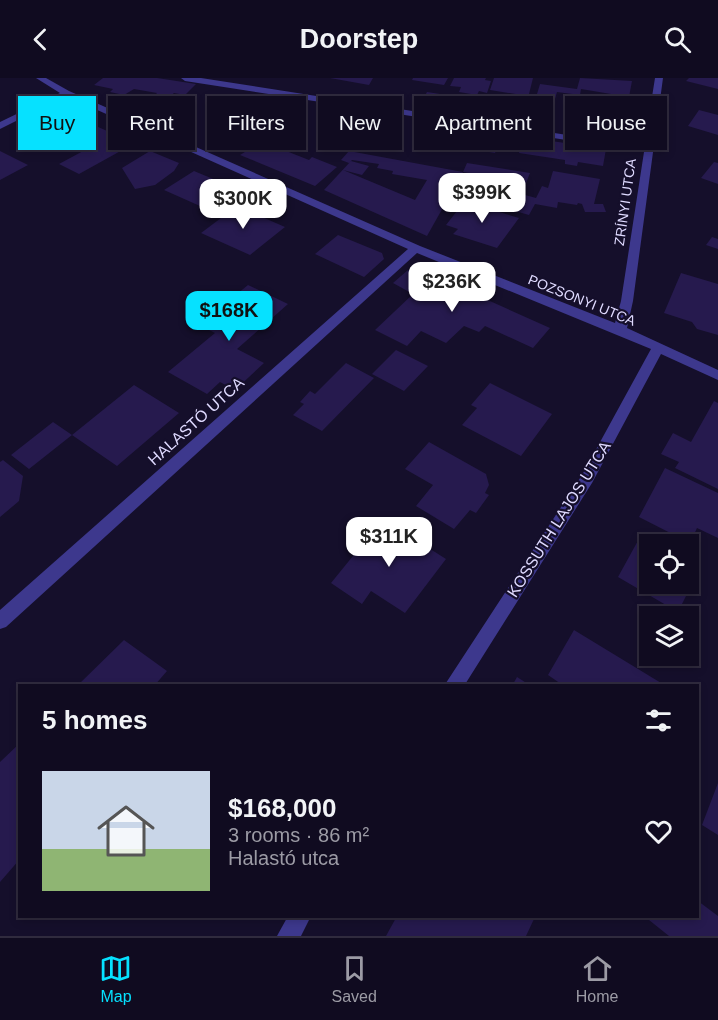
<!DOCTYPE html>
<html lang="en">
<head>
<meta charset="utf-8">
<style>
	body { margin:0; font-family:Arial,sans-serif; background:#1e192d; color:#f1f3f6; height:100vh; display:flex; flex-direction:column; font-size:22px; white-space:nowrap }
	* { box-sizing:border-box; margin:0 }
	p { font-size:20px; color:#9c9ba5 }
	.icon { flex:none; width:33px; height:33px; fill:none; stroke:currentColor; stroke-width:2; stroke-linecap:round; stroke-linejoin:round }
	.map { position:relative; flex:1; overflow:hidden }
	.details { position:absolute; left:18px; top:606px; width:681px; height:234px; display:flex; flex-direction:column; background:#100b20; border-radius:0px; box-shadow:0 3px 9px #0003,0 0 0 2px #302b3e }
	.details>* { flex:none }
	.hud { position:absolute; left:18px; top:18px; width:682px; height:54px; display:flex; gap:12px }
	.controls { position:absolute; left:639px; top:456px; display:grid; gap:12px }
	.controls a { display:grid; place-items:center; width:60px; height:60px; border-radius:0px; background:#100b20; box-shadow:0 3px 9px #0003,0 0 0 2px #302b3e; font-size:30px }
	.price { position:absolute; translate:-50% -51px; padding:0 14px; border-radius:12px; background:#fff; color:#222; font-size:20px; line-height:39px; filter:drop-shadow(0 2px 3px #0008) }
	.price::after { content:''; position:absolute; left:50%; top:36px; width:18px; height:14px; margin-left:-9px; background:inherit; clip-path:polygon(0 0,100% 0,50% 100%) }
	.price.current { background:#06e1ff; color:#111 }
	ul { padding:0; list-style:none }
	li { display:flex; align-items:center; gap:18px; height:150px; padding:0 24px }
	li span { display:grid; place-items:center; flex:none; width:168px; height:120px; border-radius:0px; color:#555 }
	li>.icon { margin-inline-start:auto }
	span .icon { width:72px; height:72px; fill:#fffc; stroke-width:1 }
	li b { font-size:26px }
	h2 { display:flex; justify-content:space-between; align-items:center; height:72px; padding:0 24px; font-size:26px }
	.pill { padding:0 21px; border-radius:0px; background:#100b20; box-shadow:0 3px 9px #0003,0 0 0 2px #302b3e; font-size:21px; line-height:54px }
	.pill.current { background:#06e1ff; color:#111 }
	header { display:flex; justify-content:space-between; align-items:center; height:78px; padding:0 24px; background:#100b20; font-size:27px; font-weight:800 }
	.tabs { display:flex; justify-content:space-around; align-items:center; height:84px; border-top:2px solid #302b3e; background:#100b20; font-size:16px; color:#9c9ba5 }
	.tabs a { display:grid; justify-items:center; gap:3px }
	.tabs .current { color:#06e1ff }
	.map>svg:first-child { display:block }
	.building { fill:#261a4e }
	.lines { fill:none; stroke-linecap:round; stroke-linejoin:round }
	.minor { fill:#3d388d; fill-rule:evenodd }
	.labels { text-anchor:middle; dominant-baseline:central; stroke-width:4.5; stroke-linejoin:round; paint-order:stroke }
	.far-street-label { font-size:14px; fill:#dfdaff; stroke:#150f2b }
	.street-label { font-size:16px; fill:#dfdaff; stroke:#150f2b }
</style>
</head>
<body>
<header><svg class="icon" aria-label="back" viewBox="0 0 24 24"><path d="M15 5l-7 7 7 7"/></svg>Doorstep<svg class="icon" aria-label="search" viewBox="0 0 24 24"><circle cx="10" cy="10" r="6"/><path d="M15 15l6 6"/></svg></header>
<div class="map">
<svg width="718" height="858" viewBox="0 0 718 858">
	<rect width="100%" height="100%" fill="#150f2b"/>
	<path class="building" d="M 103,0 L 157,0 L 196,6 L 185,17 L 174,15 L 168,20 L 154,18 L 157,15 L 134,11 L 124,17 L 110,14 L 113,11 L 94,7 Z
		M 330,0 L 373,0 L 369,7 Z
		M 413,0 L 448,0 L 444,7 L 412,2 Z
		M 454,0 L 486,0 L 485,2 L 491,3 L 487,15 L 479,13 L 477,17 L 459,14 L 461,9 L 450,8 Z
		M 494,0 L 533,0 L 529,16 L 522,17 L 490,12 Z
		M 580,0 L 632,3 L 629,19 L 581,11 L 580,17 L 557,14 L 553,28 L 534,26 L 540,6 L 577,11 Z
		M 689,0 L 718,0 L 718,11 L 686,3 Z
		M 427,14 L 440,16 L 434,27 L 421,25 Z
		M 576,20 L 626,27 L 622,50 L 570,42 Z
		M 230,21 L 270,27 L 257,45 L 207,37 L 219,23 L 228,24 Z
		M 699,32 L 718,37 L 718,57 L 688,48 Z
		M 80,41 L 114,56 L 135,65 L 79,96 L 59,86 L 85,72 L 51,57 Z
		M 442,45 L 475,50 L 470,62 L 437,57 Z
		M 524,59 L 606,71 L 603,88 L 578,84 L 577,88 L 565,86 L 565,82 L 519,75 Z
		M 468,63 L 498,68 L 495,75 L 465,70 Z
		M 266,65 L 309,82 L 312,79 L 337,89 L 315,108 L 240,77 L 253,69 L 257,70 Z
		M 0,73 L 28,87 L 0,102 Z
		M 150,73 L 179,85 L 174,93 L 155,107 L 135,111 L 122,90 Z
		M 349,73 L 463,94 L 467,85 L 530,95 L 526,105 L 463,94 L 427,158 L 324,112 L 351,83 L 369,88 L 362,97 L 343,92 L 415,122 L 427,102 L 392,96 L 393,93 L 377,90 L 379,86 L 352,82 L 349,85 L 341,82 Z
		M 714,84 L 718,85 L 718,106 L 701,100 Z
		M 194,93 L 230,108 L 200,128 L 164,112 Z
		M 553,93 L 600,101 L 594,126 L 603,126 L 606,134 L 585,134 L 582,126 L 578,125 L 577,127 L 558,124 L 557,130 L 535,126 L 529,137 L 497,128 L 507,112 L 536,120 L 542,108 L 548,110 Z
		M 464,124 L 476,127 L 519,140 L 497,170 L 453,156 L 458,151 L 446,147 Z
		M 237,128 L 285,149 L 250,177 L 201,155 Z
		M 338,157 L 382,175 L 384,181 L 364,199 L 315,176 Z
		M 712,159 L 718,161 L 718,171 L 706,167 Z
		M 420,191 L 463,211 L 550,250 L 533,270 L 485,248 L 479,254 L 464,248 L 446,265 L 421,253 L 407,268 L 375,252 L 413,216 L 393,205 L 408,192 Z
		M 681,195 L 718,206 L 718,257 L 697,251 L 692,244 L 664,235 Z
		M 248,207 L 288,226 L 237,271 L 264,285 L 235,312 L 220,304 L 207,316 L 168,294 L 215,255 L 199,247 Z
		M 396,272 L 428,288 L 404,313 L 372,296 Z
		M 346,285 L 374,300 L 322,353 L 293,337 L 304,326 L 300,324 L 310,313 L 315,316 Z
		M 490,305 L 552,336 L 521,378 L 462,347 L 477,330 L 471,327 Z
		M 134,307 L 179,335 L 117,388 L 72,357 L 29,391 L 11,377 L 53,344 L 72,357 Z
		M 714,323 L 718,325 L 718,411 L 675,390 L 679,384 L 661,376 L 673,355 L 691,364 Z
		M 429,364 L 486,396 L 489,407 L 485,415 L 489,417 L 476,435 L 470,432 L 454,451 L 416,428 L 433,407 L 405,391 Z
		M 3,382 L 23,398 L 19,423 L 0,439 L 0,384 Z
		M 665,390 L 718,415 L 718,460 L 697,450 L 690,465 L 639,439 Z
		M 383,441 L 446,481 L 405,535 L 371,513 L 362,526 L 331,505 Z
		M 640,459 L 654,466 L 650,466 L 650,506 L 676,506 L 689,512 L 678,534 L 618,499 Z
		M 574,552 L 666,608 L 564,608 L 548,597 Z
		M 124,562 L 167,593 L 154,608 L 77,608 Z
		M 517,599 L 531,608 L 512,608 Z
		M 20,665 L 20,781 L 0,804 L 0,684 Z
		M 718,705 L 718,757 L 702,747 Z
		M 698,823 L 718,838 L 718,858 L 669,858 L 644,838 L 698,838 Z
		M 397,838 L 531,838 L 534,841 L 526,858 L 386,858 Z"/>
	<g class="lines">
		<path class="minor" d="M 36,0 L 46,0 L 69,13 L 420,168 L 615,245 L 621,223 L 644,74 L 185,3 L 181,0 L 201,0 L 644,69 L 655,0 L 663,0 L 633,223 L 627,250 L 718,292 L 718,302 L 661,276 L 592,405 L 464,608 L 444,608 L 582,397 L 651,271 L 417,175 L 6,549 L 0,551 L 0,532 L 408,171 L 66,18 L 0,51 L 0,44 L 60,15 Z
			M 288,838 L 311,838 L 301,858 L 277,858 Z"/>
	</g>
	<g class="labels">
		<g class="far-street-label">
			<text transform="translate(625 124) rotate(-82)">ZRÍNYI UTCA</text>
			<text transform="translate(582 222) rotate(22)">POZSONYI UTCA</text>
		</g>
		<g class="street-label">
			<text transform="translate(196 343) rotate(-42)">HALASTÓ UTCA</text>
			<text transform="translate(559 441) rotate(-58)">KOSSUTH LAJOS UTCA</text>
		</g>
	</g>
</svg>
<div class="controls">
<a><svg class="icon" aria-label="locate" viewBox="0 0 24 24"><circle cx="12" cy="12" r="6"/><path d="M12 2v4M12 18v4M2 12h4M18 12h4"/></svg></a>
<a><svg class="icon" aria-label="layers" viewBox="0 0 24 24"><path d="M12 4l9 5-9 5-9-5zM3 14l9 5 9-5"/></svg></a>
</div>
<b class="price" style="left:482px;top:146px">$399K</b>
<b class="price" style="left:243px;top:152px">$300K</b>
<b class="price" style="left:452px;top:235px">$236K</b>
<b class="price current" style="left:229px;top:264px">$168K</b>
<b class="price" style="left:389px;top:490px">$311K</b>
<div class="hud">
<a class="pill current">Buy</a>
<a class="pill">Rent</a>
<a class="pill">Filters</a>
<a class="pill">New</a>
<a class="pill">Apartment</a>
<a class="pill">House</a>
</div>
<section class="details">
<h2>5 homes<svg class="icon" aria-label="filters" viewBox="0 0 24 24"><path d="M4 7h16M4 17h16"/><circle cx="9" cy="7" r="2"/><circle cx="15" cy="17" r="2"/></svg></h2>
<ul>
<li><span style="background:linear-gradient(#c9d6e8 65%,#8fb573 0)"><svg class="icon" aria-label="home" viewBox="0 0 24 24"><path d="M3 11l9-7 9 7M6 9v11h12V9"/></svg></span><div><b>$168,000</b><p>3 rooms · 86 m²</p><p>Halastó utca</p></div><svg class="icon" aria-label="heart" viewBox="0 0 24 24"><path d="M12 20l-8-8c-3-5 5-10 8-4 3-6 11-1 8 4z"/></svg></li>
</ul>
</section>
</div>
<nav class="tabs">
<a class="current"><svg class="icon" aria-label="map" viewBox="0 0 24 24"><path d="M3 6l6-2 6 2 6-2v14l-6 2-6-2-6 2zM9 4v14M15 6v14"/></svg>Map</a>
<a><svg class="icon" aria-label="saved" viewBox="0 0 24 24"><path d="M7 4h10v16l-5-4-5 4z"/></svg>Saved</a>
<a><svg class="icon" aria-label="home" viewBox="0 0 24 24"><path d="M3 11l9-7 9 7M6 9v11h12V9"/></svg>Home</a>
</nav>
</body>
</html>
